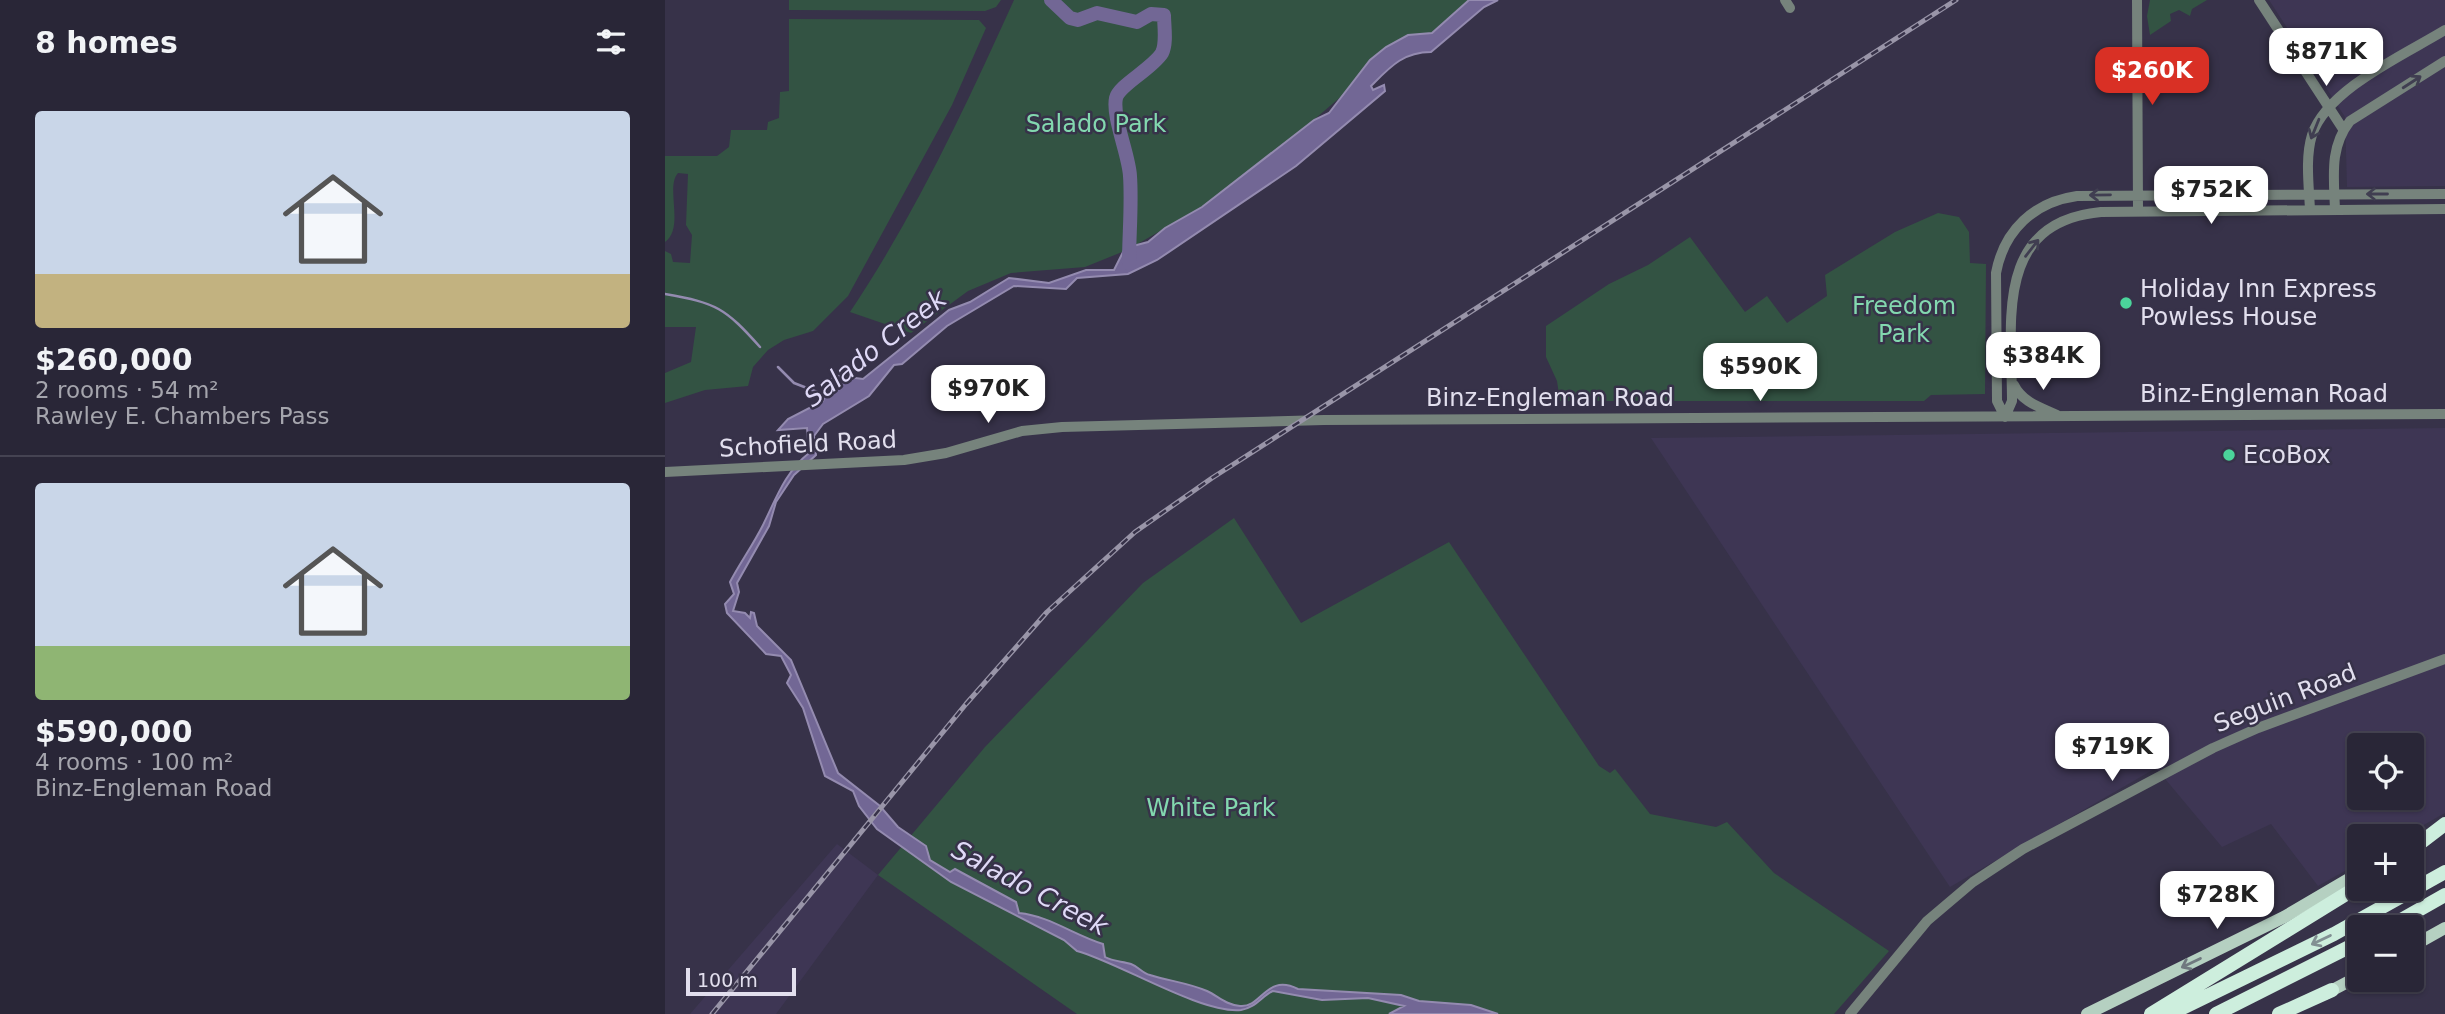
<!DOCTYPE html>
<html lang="en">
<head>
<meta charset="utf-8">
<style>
	body { margin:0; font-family:"DejaVu Sans",sans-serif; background:#353242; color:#f1f3f6; height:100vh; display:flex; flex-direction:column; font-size:26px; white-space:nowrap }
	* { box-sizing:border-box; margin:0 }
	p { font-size:23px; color:#a5a5ad }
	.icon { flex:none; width:38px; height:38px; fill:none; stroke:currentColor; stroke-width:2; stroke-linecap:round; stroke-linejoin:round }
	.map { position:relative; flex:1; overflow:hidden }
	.panel { display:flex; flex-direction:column; background:#292637; width:665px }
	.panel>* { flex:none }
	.buttons { position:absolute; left:1682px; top:733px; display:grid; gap:14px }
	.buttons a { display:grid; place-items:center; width:77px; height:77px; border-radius:7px; background:#292637; box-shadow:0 2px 5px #0004,0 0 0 2px #454352; font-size:35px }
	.scale { position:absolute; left:21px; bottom:18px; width:110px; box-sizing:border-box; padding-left:7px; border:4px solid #e2dfee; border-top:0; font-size:19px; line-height:24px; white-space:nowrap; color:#e2dfee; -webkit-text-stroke:5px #373249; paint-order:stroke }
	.price { position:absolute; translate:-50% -60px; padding:0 16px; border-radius:14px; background:#fff; color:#222; font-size:23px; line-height:46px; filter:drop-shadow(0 2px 4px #0008) }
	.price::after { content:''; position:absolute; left:50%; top:42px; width:21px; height:16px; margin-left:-10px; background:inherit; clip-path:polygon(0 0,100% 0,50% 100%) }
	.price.current { background:#d93025; color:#fff }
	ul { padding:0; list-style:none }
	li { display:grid; align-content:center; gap:14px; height:371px; padding:0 35px }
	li+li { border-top:2px solid #454352 }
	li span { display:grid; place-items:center; height:217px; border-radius:7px; color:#555 }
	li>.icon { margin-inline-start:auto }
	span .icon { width:126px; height:126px; fill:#fffc; stroke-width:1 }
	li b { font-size:30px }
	h2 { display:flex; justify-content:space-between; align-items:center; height:84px; padding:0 35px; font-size:30px }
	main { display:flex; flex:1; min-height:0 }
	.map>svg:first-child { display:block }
	.built { fill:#3e3654; fill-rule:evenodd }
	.green { fill:#335343 }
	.water { fill:#726795; stroke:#948bb0; stroke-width:2 }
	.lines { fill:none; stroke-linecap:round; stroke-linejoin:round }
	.stream { stroke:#948bb0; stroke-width:2.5 }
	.river { stroke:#726795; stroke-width:14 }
	.minor { stroke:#76837c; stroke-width:10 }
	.major { stroke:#b5d0c1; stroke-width:12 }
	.highway { stroke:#cdeedd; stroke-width:14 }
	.rail-casing { stroke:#9995a8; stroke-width:5 }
	.rail { stroke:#373249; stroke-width:2.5; stroke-dasharray:8; stroke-linecap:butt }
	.oneway { stroke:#403e51 }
	.oneway2 { stroke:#829093 }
	.oneway3 { stroke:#70797f }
	.poi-dot { fill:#4bd49b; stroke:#373249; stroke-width:2.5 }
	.labels { text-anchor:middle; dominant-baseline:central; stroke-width:5; stroke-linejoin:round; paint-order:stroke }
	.park-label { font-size:24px; fill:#83d8af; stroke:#373249 }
	.poi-label { font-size:24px; fill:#e2dfee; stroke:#373249; text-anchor:start }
	.street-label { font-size:24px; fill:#e2dfee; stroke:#373249 }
	.water-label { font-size:26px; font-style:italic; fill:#dfd9f7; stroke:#373249 }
</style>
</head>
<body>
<main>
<section class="panel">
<h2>8 homes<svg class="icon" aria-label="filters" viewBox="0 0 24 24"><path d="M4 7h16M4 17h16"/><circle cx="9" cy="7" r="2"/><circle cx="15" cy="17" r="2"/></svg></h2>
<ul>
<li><span style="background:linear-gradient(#c9d6e8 75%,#c2b280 0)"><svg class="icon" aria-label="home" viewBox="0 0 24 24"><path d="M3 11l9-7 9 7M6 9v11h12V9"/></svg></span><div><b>$260,000</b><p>2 rooms · 54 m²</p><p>Rawley E. Chambers Pass</p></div></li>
<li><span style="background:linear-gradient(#c9d6e8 75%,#8fb573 0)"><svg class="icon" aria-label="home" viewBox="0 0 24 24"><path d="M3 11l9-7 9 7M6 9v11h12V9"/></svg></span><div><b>$590,000</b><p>4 rooms · 100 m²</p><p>Binz-Engleman Road</p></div></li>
</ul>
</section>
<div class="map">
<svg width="1780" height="1014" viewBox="0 0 1780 1014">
	<rect width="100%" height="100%" fill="#373249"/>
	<path class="built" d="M 1604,0 L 1780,0 L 1780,186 L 1682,187 L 1680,117 Z
		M 1780,428 L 1780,813 L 1739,836 L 1694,836 L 1694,863 L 1653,886 L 1606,824 L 1557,847 L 1491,768 L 1285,887 L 986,438 ZM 1694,746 L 1746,746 L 1746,798 L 1694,798 Z
		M 172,844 L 213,875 L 111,1014 L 25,1014 Z"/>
	<path class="green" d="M 124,0 L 336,0 L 331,7 L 320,11 L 124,10 Z
		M 349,0 L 804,0 L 766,33 L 743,35 L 705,60 L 679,94 L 610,153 L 537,207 L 462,250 L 420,267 L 346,273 L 303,291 L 246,333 L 185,312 C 250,215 301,106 349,0 Z
		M 1485,0 L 1542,0 L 1527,9 L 1525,16 L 1514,10 L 1505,14 L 1506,21 L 1485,35 L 1482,16 Z
		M 124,19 L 314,20 L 321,28 L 287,105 L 183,296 L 148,331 L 119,340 L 103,350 L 88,367 L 83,386 L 40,390 L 0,403 L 0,373 L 26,362 L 31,327 L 0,327 L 0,251 L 6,254 L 8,262 L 25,263 L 27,235 L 21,225 L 23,174 L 13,173 C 0,187 20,228 0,242 L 0,156 L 52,156 L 64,147 L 66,130 L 102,130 L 103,122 L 114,118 L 115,92 L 124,91 Z
		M 1273,213 L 1294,217 L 1304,232 L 1305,263 L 1321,264 L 1320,394 L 1266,395 L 1259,401 L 895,401 L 892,381 L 881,357 L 881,326 L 944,284 L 983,265 L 1025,237 L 1080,312 L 1102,296 L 1122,323 L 1162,296 L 1160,275 L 1230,232 Z
		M 569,518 L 636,623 L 784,542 L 934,766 L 945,773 L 950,769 L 985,814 L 1051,827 L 1062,822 L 1109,873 L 1224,951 L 1169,1014 L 412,1014 L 213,875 L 320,747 L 478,583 Z"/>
	<path class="water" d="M 804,0 L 833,0 L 819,7 L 766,52 C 738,52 725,67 706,86 L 708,90 L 719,85 L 720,91 L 631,166 L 492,260 L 463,274 L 412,278 L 401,289 L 349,286 L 282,326 L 237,364 L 229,365 L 204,396 L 158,424 L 149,436 L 151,455 L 129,475 L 111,502 L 104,526 L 72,583 L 74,592 L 68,611 L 80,613 L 85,618 L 86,612 L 89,613 L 92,626 L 126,660 L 173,773 L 215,806 L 233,827 L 261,846 L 265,860 L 285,872 L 290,869 L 351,902 L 354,913 C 384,916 409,935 438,944 L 440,957 C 449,962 458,961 466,964 C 474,967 477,973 485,975 C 504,981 524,983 542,991 C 553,996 561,1005 575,1006 C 597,1008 601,973 633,989 L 736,995 L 754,1001 L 806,1005 L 833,1014 L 724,1014 L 739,1006 L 703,998 L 657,1000 L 608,991 C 597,996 590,1008 576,1010 C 536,1014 453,962 412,951 L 399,940 L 286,882 L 212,829 L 194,806 L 188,791 L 160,776 L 138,708 L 122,683 L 126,675 L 116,656 L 101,654 L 62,613 L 60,604 L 69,594 L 65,582 C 75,563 88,545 98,525 C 111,499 120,472 144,453 L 142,428 L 113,430 L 123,419 L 158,401 L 168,375 L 198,379 L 284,310 L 305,302 L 344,278 L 384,283 L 421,270 L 449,270 L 460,248 L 483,242 L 500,228 L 537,207 L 649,120 L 664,113 L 705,60 L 721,47 L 743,35 L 767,33 Z"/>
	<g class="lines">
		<path class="stream" d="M 0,294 C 52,303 60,308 95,347
			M 113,367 L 129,383 L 160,395"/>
		<path class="river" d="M 386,0 L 405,18 L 413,20 L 432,13 L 472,22 L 486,14 L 499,15 C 499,26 502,43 497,53 C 487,69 454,85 451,98 C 447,117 464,155 465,176 C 467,205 464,235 464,263"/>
		<path class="minor" d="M 1120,0 L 1125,8
			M 1472,0 L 1473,211
			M 1594,0 L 1678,129
			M 1645,210 C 1644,186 1640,158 1647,135 C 1662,89 1741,54 1780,30
			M 1670,210 C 1669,177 1664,148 1685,121 L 1780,61
			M 1349,385 C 1357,402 1375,407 1392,415
			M 1340,417 L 1332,401 L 1331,273 C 1339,230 1369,202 1412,196 L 1780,194
			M 1340,417 L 1347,401 C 1347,323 1328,222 1436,212 L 1780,209
			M 0,472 L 239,460 L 281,453 L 357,431 L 397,427 L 659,420 L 1780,414
			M 1185,1014 L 1262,921 L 1308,882 L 1358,849 L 1548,748 L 1593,728 L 1780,659"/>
		<path class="major" d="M 1746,947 L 1780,928
			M 1660,994 L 1694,976
			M 1422,1014 L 1619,917 L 1694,873"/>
		<path class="highway" d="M 1746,850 L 1780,824
			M 1722,928 L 1780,895
			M 1486,1014 L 1694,886
			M 1505,1014 L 1669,934 L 1780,872
			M 1551,1014 L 1694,942
			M 1614,1014 L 1667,990"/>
		<g class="rail-casing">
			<path id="rail" d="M 47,1014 L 301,704 L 382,612 L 470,532 L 547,478 L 1291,0"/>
		</g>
		<use href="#rail" class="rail"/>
	</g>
	<defs><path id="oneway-shaft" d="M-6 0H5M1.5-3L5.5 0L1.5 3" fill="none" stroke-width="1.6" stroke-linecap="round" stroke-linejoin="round" transform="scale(1.75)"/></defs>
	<g class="oneway">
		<use href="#oneway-shaft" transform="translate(1747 82) rotate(-33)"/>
		<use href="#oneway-shaft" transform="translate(1650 129) rotate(112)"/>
		<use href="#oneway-shaft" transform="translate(1712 194) rotate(180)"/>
		<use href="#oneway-shaft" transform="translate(1435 195) rotate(179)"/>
		<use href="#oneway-shaft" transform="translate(1367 248) rotate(-52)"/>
	</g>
	<use class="oneway2" href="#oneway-shaft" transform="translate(1656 940) rotate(154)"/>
	<use class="oneway3" href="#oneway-shaft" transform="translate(1526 963) rotate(154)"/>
	<g class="poi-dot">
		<circle cx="1461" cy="303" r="7"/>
		<circle cx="1564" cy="455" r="7"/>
	</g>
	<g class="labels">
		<g class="park-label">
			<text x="431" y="124">Salado Park</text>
			<text x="1239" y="306">Freedom<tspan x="1239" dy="28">Park</tspan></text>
			<text x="546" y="808">White Park</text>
		</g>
		<g class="poi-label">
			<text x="1475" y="289">Holiday Inn Express<tspan x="1475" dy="28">Powless House</tspan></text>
			<text x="1578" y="455">EcoBox</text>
		</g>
		<g class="street-label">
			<text x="1599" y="394">Binz-Engleman Road</text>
			<text x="885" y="398">Binz-Engleman Road</text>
			<text transform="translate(143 444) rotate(-3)">Schofield Road</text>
			<text transform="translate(1620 698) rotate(-21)">Seguin Road</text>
		</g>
		<g class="water-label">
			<text transform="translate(210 348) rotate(-38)">Salado Creek</text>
			<text transform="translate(365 888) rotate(28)">Salado Creek</text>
		</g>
	</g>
</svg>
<div class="buttons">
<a><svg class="icon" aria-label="locate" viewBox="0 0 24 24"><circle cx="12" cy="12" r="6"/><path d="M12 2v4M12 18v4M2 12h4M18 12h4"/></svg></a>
<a>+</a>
<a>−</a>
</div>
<div class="scale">100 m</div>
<b class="price" style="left:1661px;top:88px">$871K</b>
<b class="price current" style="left:1487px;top:107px">$260K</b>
<b class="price" style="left:1546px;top:226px">$752K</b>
<b class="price" style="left:1378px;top:392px">$384K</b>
<b class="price" style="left:1095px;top:403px">$590K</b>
<b class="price" style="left:323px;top:425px">$970K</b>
<b class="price" style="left:1447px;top:783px">$719K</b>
<b class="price" style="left:1552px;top:931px">$728K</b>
</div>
</main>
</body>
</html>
